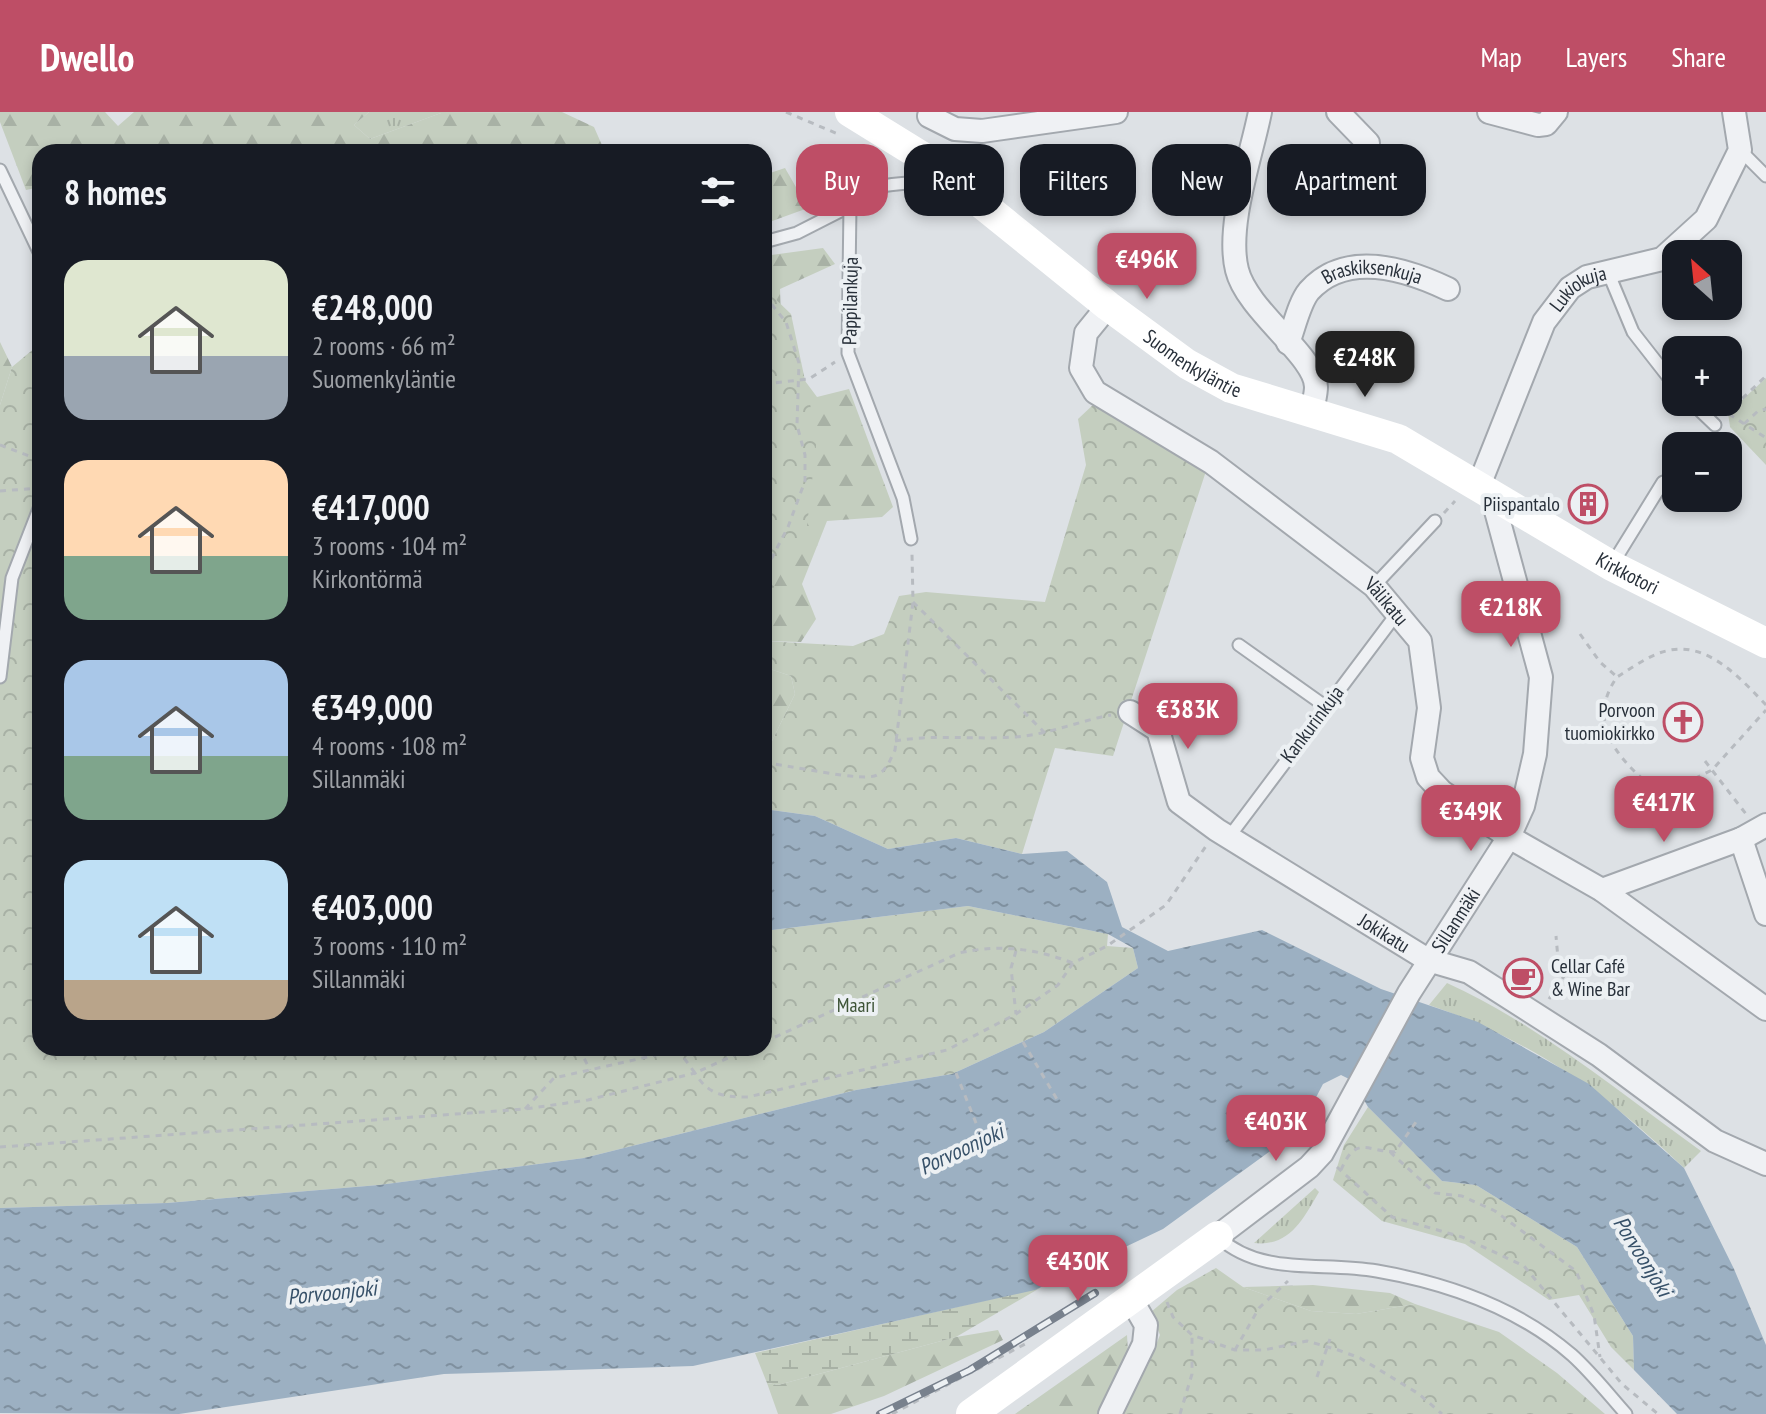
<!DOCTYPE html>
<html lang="en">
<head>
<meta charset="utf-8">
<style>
	body { margin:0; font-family:"PT Sans Narrow",sans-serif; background:#20242c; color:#f1f3f6; height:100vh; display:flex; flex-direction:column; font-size:30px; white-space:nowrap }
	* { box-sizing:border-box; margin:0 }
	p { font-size:26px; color:#9ea1a6 }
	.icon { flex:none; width:44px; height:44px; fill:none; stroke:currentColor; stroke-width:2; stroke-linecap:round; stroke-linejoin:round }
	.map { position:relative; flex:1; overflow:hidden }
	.details { position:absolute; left:32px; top:32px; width:740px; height:912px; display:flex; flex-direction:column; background:#171b24; border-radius:24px; box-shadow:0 4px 12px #0003 }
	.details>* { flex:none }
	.top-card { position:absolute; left:796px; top:32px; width:760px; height:72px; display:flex; gap:16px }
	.needle { width:52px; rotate:333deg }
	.fabs { position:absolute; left:1662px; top:128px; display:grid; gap:16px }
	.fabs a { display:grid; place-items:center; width:80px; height:80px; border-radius:16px; background:#171b24; box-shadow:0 4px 12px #0003; font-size:40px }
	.price { position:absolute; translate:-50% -68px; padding:0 18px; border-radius:16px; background:#be4e66; color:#fff; font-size:26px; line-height:52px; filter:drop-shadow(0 2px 4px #0008) }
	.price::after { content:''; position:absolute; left:50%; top:48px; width:24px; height:18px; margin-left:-12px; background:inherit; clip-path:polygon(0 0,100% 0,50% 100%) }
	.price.active { background:#222; color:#fff }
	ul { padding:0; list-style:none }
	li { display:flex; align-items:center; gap:24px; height:200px; padding:0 32px }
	li span { display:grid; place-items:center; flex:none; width:224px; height:160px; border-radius:24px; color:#555 }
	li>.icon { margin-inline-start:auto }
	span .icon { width:96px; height:96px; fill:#fffc; stroke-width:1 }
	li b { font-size:34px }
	h2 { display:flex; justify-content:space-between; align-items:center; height:96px; padding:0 32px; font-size:34px }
	.pill { padding:0 28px; border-radius:24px; background:#171b24; box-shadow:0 4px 12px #0003; font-size:28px; line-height:72px }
	.pill.active { background:#be4e66; color:#fff }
	header { display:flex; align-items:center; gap:48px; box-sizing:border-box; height:112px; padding:0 40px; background:#be4e66; color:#fff }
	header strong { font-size:38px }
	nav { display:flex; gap:44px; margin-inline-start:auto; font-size:28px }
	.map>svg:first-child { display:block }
	.grass { fill:url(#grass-tufts) }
	.forest { fill:url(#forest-firs) }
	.wetland { fill:url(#wetland-marsh) }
	.park { fill:url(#park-crowns) }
	.water { fill:url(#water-ripples) }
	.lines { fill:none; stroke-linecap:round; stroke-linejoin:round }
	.lane-casing { stroke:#a3a8ae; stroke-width:15 }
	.street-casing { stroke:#a3a8ae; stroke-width:26 }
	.path { stroke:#b7bbc0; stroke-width:3; stroke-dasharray:6 6; stroke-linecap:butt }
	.lane { stroke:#eff1f4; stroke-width:11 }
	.street { stroke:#eff1f4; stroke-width:22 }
	.secondary { stroke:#fff; stroke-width:30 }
	.rail-casing { stroke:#78818d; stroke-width:8 }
	.rail { stroke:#ecf0f3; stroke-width:5; stroke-dasharray:15; stroke-linecap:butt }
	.labels { text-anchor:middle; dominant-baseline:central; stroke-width:8; stroke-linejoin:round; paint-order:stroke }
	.street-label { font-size:20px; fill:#28303a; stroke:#ecf0f3 }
	.poi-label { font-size:20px; fill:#28303a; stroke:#ecf0f3; text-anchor:end }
	.park-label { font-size:20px; fill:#3e5437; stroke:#ecf0f3 }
	.water-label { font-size:22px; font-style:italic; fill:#375169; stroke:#ecf0f3 }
</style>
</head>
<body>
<header>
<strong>Dwello</strong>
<nav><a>Map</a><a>Layers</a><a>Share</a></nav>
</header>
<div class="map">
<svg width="1766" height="1302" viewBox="0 0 1766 1302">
	<defs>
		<pattern id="grass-tufts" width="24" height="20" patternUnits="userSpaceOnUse" patternTransform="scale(2)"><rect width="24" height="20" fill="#c4cebf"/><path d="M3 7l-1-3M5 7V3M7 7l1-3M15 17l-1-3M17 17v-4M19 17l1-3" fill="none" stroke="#a8b1a5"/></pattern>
		<pattern id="forest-firs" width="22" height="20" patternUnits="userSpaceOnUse" patternTransform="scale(2)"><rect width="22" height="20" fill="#c4cebf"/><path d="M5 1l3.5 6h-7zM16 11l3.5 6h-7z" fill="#a8b1a5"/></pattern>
		<pattern id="wetland-marsh" width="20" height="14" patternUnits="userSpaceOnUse" patternTransform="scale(2)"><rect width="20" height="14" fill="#c4cebf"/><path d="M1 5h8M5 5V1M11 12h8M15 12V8" fill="none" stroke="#a8b1a5"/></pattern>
		<pattern id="park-crowns" width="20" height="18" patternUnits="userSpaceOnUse" patternTransform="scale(2)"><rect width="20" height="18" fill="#c4cebf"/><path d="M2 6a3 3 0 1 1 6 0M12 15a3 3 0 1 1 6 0" fill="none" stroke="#a8b1a5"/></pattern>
		<pattern id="water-ripples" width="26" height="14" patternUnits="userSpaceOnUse" patternTransform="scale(2)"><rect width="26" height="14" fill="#9cb0c2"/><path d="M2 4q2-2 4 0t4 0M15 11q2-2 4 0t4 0" fill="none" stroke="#7f909f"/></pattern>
	</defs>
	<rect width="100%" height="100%" fill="#dde1e5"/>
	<path class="grass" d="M 369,0 L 552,0 L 441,1 L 370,27 L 354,13 Z
		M 1447,871 C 1539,913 1619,980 1701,1039 L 1684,1056 C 1606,982 1532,928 1429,893 Z
		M 1315,1076 L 1319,1080 C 1303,1107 1290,1135 1254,1131 Z"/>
	<path class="forest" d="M 0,0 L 105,0 L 118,14 L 134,0 L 369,0 L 354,13 L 370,27 L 441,1 L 562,0 L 594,15 L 605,40 L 40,40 L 40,75 L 26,78 L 0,10 Z
		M 785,56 L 808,96 L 764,112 L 764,63 Z
		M 823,136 L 835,152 L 780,177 L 782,238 L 817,285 L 849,277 L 893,395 L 882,405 L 827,409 L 802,472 L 816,507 L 801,530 L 764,529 L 764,144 Z
		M 0,230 L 12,255 L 0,293 Z
		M 764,555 L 791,564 L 795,582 L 772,629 L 764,634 Z
		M 1313,1173 L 1390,1181 L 1415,1192 L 1356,1202 L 1311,1199 L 1243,1175 Z
		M 998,1218 L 1003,1228 L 884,1284 L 831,1302 L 778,1302 L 767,1271 L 778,1273 L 956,1225 Z
		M 1127,1223 L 1128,1240 L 1100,1302 L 1015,1302 Z"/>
	<path class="wetland" d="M 1040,1176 L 956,1225 L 778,1273 L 767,1271 L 755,1241 Z"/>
	<path class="park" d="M 764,176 L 791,202 L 817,325 L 807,414 L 764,493 Z
		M 36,235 L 40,236 L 40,936 L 764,936 L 764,819 L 968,794 L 1108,822 L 1107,834 L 1133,836 L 1138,856 L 1044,920 L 952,962 L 856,978 L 584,1046 L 379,1073 L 167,1091 L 0,1096 L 0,293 L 12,255 Z
		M 1766,266 L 1766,353 L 1730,315 L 1728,301 Z
		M 1095,291 L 1207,356 L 1113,644 L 1055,636 L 1022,742 L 956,726 L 888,737 L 815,704 L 764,697 L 764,634 L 772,629 L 795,582 L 791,564 L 764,555 L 764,529 L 853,534 L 884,522 L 899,484 L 926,480 L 1045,490 L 1086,353 L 1078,307 Z
		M 1368,995 L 1442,1069 L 1476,1073 L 1577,1135 L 1633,1224 L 1634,1258 L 1611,1235 L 1579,1183 L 1549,1188 L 1465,1132 L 1382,1109 L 1333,1068 L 1344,1033 Z
		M 1216,1156 L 1243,1175 L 1311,1199 L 1356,1202 L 1415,1192 L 1499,1220 L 1557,1261 L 1605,1302 L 1120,1302 L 1148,1253 L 1160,1223 L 1151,1200 L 1177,1178 Z"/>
	<path class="water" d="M 764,697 L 815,704 L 888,737 L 956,726 L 1022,742 L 1067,739 L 1107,770 L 1122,815 L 1168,839 L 1262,818 L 1381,877 L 1478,910 L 1589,972 L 1684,1056 L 1734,1157 L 1766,1233 L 1766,1302 L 1677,1302 L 1634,1258 L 1633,1224 L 1577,1135 L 1476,1073 L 1442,1069 L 1368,995 L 1353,969 L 1341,963 L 1323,972 L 1310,997 L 1284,1029 L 1163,1117 L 1035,1178 L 693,1254 L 444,1262 L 179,1302 L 0,1301 L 0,1096 L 167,1091 L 379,1073 L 584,1046 L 856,978 L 952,962 L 1044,920 L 1138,856 L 1133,836 L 1108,822 L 968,794 L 764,819 Z"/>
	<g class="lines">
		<g class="lane-casing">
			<path id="lane" d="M 1740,38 L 1766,64
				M 0,58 L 40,142
				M 764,130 L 797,121 L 850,94
				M 1608,160 L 1633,220 L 1676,275
				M 1691,290 L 1715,313
				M 911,427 L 903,386 L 848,241 L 850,94 C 866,63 912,78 940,64
				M 1613,451 L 1663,370
				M 1374,474 L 1435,409
				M 1239,533 L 1325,594
				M 0,565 L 12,466 L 40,394
				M 1229,725 L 1398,500
				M 1218,1125 C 1262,1165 1322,1149 1377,1159 C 1446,1171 1518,1196 1572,1243 C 1592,1261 1609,1283 1626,1302"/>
		</g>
		<g class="street-casing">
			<g id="street">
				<path d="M 1260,0 C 1251,45 1226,114 1237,158 C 1247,199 1316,244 1316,275 C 1316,283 1313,292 1312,300"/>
				<path d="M 1338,0 L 1368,31"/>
				<path d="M 1489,0 L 1538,13 L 1546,12 L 1556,0"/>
				<path d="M 929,4 L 955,17 L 982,19 L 1116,0"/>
				<path id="s1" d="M 1108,194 L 1086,221 L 1081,256 L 1095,280 L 1211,350 L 1374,474 L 1420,529 L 1429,596 L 1422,646 L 1428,665 L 1442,680 L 1509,725 L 1602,778 L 1766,897"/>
				<path id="s2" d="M 1288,231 C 1294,216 1299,191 1309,179 C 1346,138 1406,157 1448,177"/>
				<path id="s3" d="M 1478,376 L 1544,210 L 1570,176 L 1587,165 L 1662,147 L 1706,107 L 1740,38 L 1734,0"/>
				<path id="s4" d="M 1130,600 L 1158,618 L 1179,690 L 1217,718 L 1428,848 L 1469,860 L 1599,943 L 1715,1029 L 1766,1052"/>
				<path d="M 1741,727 L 1766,802"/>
				<path d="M 1602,778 L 1741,727 L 1766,713"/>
				<path id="s5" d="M 1218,1124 L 1309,1055 L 1322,1041 L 1409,881 L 1509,725 L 1523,694 L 1535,642 L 1541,565 L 1492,384"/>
				<path d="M 1110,1302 L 1144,1232 L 1146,1213 L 1131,1187"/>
			</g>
		</g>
		<path class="path" d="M 786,0 L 838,22
			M 764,183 L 786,210 L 799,251 L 797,313 L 805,343 L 805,369 L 788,415 L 764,461
			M 764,272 L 809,267 L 835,250
			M 1729,302 L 1766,326
			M 1725,303 L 1766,264
			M 1744,312 L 1758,299 L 1766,297
			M 0,333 L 40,348
			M 1694,334 L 1705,323
			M 0,379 L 40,376
			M 1444,401 L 1455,389
			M 913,490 L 1046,622
			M 1580,522 L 1600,550 L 1617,565
			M 1766,593 C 1741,567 1707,528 1666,539 C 1649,543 1632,556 1617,565 C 1587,608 1614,642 1647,671 L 1684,672 L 1712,658 L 1766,598
			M 895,629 C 934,622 974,628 1014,625 C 1048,623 1078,609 1111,603
			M 1705,649 L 1746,702
			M 764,651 C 786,652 863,671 877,663 C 887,658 890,648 895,638 L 913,490 L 912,442
			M 1016,839 L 1011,856 L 1016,902
			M 1549,887 L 1570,855 L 1558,847 L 1556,824
			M 764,930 L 959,841 C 1000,832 1033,836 1073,851
			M 1023,930 L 1058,989
			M 579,936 L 590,958
			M 956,961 L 982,1026
			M 525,997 L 554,966 L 678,938 L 695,961 L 750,936
			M 0,1035 L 525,997 L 588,988 L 695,961 C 708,983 724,985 748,985 L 947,938 L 1016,902 L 1058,873 L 1073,851 L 1107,834 L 1166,793 L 1206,734
			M 1390,1040 L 1435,1081 L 1462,1084 L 1495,1099 L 1576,1159 L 1594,1203 L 1600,1245
			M 1337,1055 L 1392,1105 L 1462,1125 L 1524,1154 L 1622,1272 L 1658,1302
			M 1341,1058 C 1356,1023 1366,1039 1395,1040 L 1416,1010
			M 1167,1190 L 1173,1205 L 1192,1223 L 1235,1238 L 1264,1238 L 1307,1229 L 1338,1238 L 1360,1246 L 1419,1282 L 1442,1302
			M 1235,1238 L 1259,1196 L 1288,1169
			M 1317,1265 L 1330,1227
			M 892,1302 L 1027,1231
			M 1180,1302 L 1192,1262 L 1192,1223"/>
		<use href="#lane" class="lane"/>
		<use href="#street" class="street"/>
		<g class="secondary">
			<path id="s6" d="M 850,0 L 926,47 L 1108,194 L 1187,252 L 1231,276 L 1398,327 L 1612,454 L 1766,531"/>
			<path d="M 971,1302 L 1218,1124"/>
		</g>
		<g class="rail-casing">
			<path id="rail" d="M 880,1302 L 970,1258 L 1095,1181"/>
		</g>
		<use href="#rail" class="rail"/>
	</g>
	<defs>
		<g id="building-ring" transform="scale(2)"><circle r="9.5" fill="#ecf0f3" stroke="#be4e66" stroke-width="1.5"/><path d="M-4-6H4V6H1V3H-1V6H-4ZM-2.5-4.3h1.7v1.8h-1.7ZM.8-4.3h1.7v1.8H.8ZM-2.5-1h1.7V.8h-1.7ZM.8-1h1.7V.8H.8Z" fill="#be4e66"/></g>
		<g id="church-ring" transform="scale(2)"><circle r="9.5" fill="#ecf0f3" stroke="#be4e66" stroke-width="1.5"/><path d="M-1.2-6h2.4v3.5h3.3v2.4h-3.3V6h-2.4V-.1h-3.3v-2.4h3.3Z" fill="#be4e66"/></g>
		<g id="cafe-ring" transform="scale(2)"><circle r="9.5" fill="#ecf0f3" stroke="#be4e66" stroke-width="1.5"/><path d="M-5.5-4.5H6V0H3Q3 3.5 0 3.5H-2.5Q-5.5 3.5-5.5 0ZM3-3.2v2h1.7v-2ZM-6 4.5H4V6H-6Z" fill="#be4e66"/></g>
	</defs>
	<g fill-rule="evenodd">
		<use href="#building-ring" x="1588" y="392"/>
		<use href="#church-ring" x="1683" y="610"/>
		<use href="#cafe-ring" x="1523" y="866"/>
	</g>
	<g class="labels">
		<g class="street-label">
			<text stroke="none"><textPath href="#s2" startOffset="126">Braskiksenkuja</textPath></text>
			<text stroke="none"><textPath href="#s3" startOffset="228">Lukiokuja</textPath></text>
			<text transform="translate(850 189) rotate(-89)">Pappilankuja</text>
			<text stroke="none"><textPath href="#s6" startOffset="426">Suomenkyläntie</textPath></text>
			<text stroke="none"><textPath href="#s6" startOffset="912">Kirkkotori</textPath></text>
			<text stroke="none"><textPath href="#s1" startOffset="458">Välikatu</textPath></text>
			<text transform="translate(1312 612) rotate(-53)">Kankurinkuja</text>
			<text stroke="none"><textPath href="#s5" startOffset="402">Sillanmäki</textPath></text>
			<text stroke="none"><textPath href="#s4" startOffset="352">Jokikatu</textPath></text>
		</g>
		<g class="poi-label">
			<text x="1560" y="392">Piispantalo</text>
			<text x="1655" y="598">Porvoon<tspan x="1655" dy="23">tuomiokirkko</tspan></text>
			<text x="1551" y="854" text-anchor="start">Cellar Café<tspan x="1551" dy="23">&amp; Wine Bar</tspan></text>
		</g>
		<g class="park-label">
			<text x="856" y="893">Maari</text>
		</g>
		<g class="water-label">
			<text transform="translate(961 1037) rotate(-25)">Porvoonjoki</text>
			<text transform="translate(1643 1144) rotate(58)">Porvoonjoki</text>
			<text transform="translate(332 1180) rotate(-6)">Porvoonjoki</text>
		</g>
	</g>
</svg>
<div class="fabs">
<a><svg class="needle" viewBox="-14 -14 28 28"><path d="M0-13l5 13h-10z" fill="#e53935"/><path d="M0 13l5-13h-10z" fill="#9ea1a6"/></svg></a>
<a>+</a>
<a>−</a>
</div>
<b class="price" style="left:1147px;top:189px">€496K</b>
<b class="price active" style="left:1365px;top:287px">€248K</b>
<b class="price" style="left:1511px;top:537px">€218K</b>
<b class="price" style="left:1188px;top:639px">€383K</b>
<b class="price" style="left:1664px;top:732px">€417K</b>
<b class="price" style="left:1471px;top:741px">€349K</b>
<b class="price" style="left:1276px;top:1051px">€403K</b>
<b class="price" style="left:1078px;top:1191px">€430K</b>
<div class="top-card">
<a class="pill active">Buy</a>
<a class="pill">Rent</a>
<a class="pill">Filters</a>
<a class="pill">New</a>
<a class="pill">Apartment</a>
</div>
<section class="details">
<h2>8 homes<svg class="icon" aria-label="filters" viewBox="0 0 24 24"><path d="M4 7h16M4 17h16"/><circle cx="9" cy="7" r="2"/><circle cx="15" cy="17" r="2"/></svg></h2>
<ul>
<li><span style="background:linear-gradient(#dfe7d0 60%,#9aa5b1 0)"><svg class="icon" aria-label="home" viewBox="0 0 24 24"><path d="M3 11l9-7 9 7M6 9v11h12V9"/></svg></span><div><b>€248,000</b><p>2 rooms · 66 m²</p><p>Suomenkyläntie</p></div></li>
<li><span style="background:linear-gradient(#ffd9b3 60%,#7fa58c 0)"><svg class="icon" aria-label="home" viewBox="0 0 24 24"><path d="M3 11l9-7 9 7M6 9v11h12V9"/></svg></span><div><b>€417,000</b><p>3 rooms · 104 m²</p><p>Kirkontörmä</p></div></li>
<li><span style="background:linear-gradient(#a9c7e8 60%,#7fa58c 0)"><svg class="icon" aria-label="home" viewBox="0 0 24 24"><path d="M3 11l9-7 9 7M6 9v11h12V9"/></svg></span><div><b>€349,000</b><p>4 rooms · 108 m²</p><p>Sillanmäki</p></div></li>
<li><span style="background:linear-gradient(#bfe0f5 75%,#b9a48a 0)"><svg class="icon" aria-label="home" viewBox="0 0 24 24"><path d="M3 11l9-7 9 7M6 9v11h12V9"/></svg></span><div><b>€403,000</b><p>3 rooms · 110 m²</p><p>Sillanmäki</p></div></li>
</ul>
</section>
</div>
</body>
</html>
